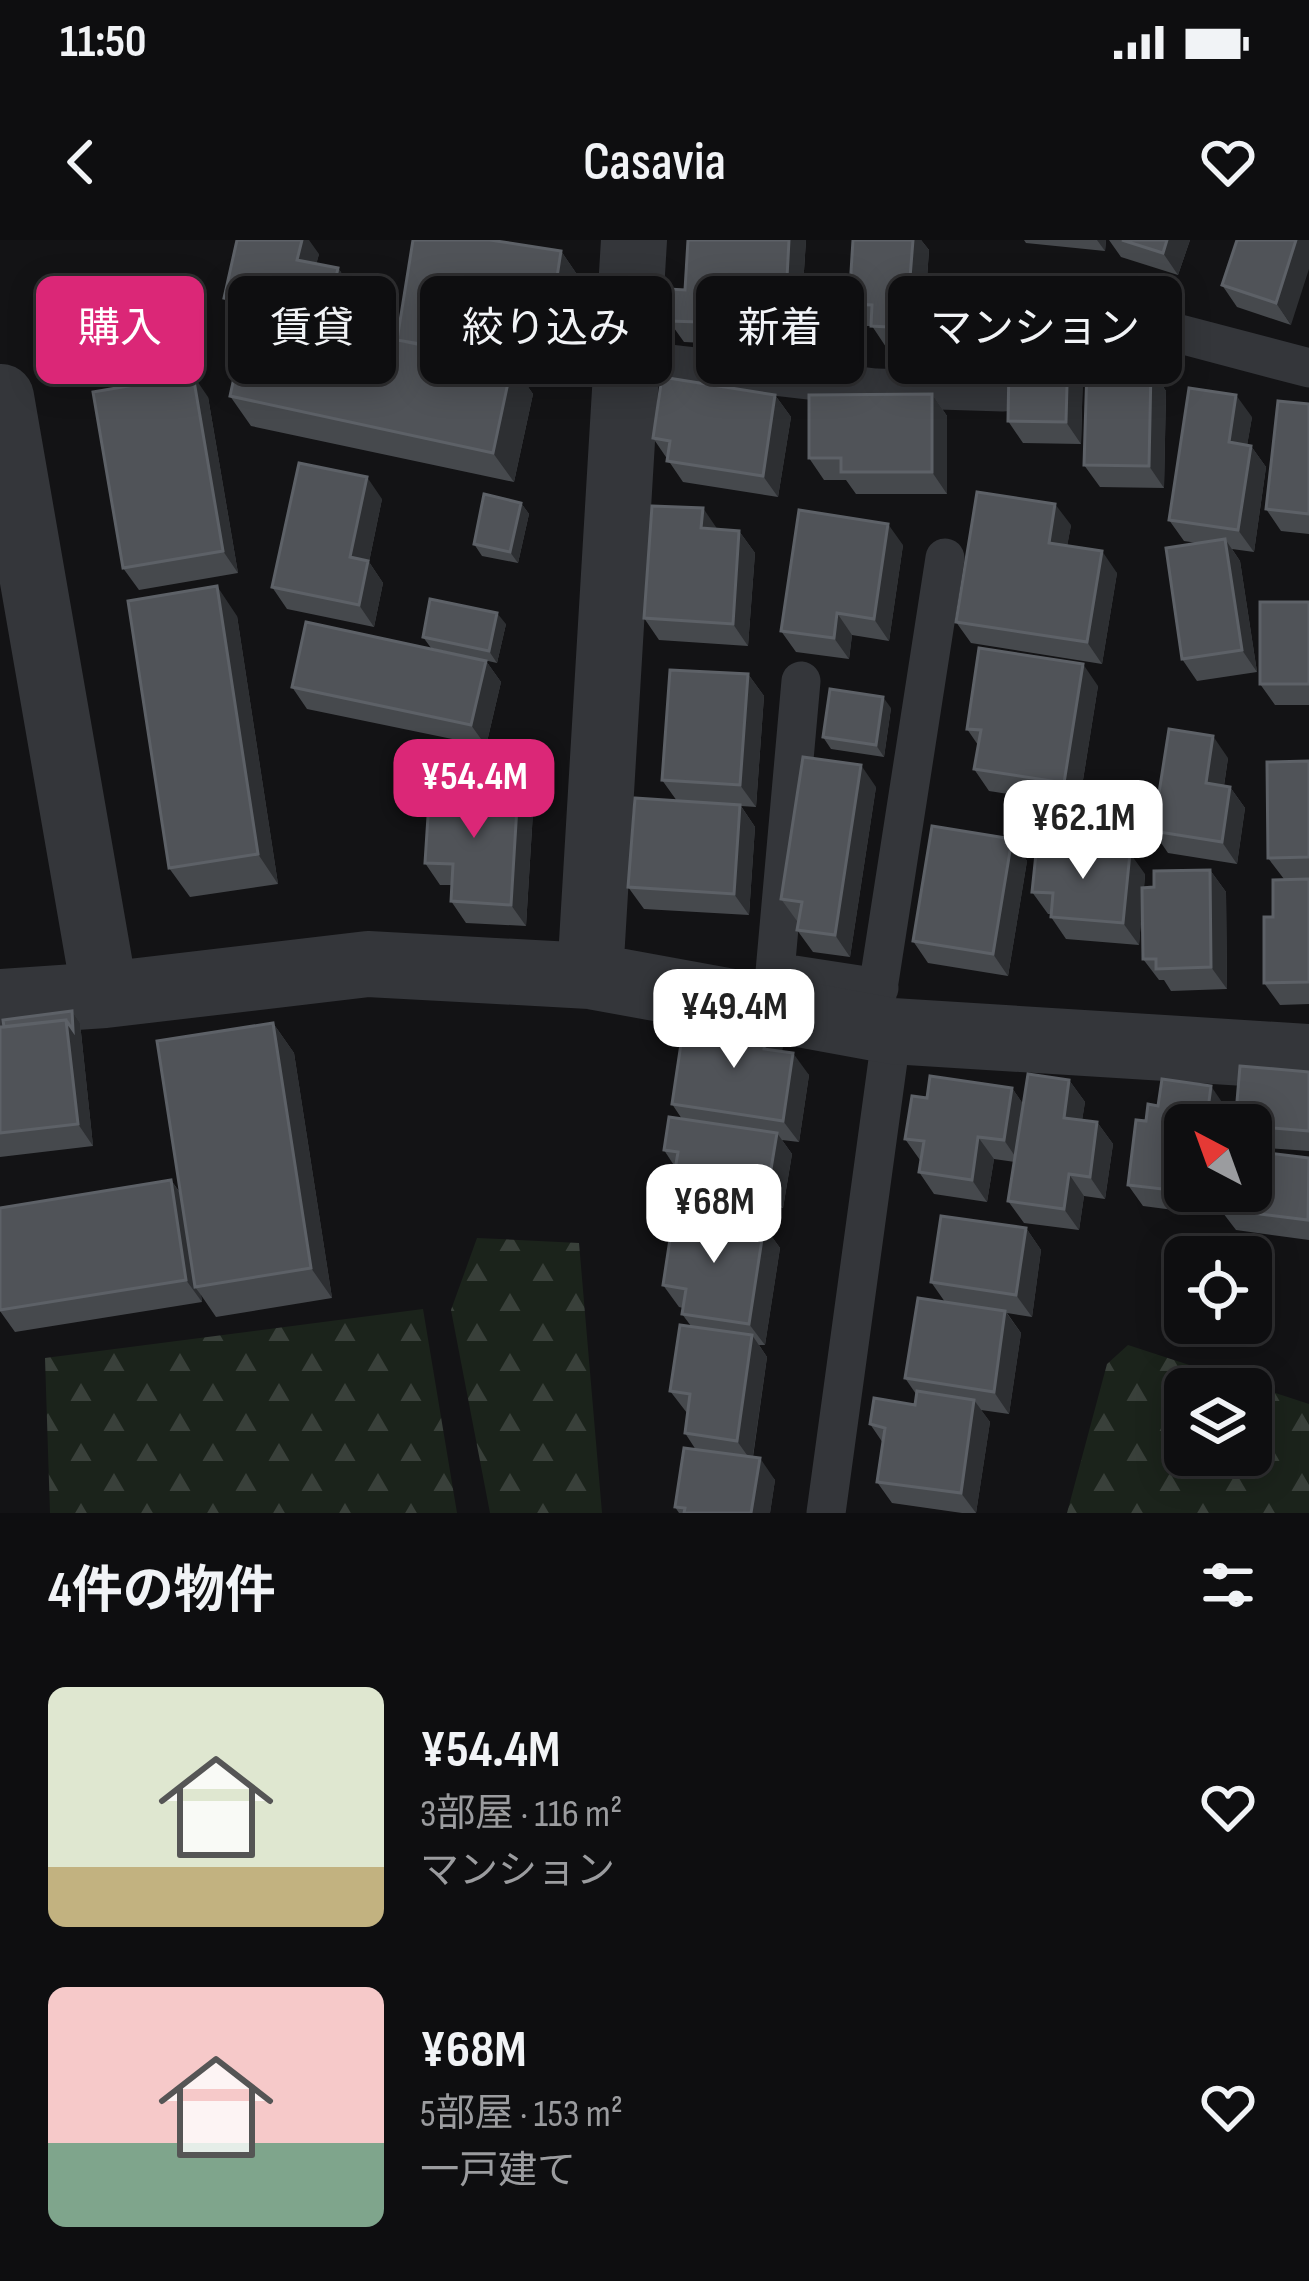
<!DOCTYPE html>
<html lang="ja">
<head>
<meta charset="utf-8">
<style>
	body { margin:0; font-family:"Sofia Sans Condensed","Noto Sans JP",sans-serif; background:#171719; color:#f1f3f6; height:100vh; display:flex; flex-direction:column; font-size:45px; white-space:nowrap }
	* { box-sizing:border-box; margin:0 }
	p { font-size:39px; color:#9b9c9f }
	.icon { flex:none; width:66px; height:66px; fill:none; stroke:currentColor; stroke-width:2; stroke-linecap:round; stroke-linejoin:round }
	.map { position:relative; height:1273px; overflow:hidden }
	.side { display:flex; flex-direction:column; background:#0e0e10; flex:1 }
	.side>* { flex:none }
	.hud { position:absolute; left:36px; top:36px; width:1239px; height:108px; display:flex; gap:24px }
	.needle { width:78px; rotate:319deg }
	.fabs { position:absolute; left:1164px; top:864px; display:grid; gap:24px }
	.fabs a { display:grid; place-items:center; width:108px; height:108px; border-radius:18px; background:#0e0e10; box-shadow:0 6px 30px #0003,0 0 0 3px #2e2e30; font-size:60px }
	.price { position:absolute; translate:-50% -102px; padding:0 27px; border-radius:24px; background:#fff; color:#222; font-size:39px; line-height:78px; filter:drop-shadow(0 3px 6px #0008) }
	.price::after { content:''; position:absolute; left:50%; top:72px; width:36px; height:27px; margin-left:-18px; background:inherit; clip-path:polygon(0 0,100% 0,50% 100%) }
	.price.active { background:#db2777; color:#fff }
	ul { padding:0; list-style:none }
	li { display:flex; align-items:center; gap:36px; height:300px; padding:0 48px }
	li span { display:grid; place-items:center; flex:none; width:336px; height:240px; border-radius:18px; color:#555 }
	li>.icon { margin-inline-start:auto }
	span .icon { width:144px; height:144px; fill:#fffc; stroke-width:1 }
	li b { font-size:51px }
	h2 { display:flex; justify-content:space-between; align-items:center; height:144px; padding:0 48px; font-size:51px }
	.tag { padding:0 42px; border-radius:18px; background:#0e0e10; box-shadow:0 6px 30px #0003,0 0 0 3px #2e2e30; font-size:42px; line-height:108px }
	.tag.active { background:#db2777; color:#fff }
	.status { display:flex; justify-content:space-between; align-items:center; height:84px; padding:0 60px; background:#0e0e10; direction:ltr }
	.status svg { height:33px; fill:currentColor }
	header { display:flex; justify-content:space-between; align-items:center; height:156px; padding:0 48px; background:#0e0e10; font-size:54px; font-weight:600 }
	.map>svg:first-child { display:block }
	.forest { fill:url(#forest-firs); fill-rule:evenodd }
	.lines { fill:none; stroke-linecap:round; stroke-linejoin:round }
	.lane { stroke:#34363a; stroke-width:39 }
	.street { stroke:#34363a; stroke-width:66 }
	.wall { fill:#46494d }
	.shaded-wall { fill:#2d2f32 }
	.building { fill:#505358; stroke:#5d6167; stroke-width:3 }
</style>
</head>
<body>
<div class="status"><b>11:50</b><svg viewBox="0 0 49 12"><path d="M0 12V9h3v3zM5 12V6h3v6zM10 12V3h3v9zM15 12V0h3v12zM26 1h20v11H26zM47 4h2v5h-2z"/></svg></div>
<header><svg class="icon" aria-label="back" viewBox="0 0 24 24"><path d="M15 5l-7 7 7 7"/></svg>Casavia<svg class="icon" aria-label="heart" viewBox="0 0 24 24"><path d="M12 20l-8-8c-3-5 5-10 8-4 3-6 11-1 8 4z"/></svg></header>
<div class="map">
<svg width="1309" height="1273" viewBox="0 0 1309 1273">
	<defs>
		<pattern id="forest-firs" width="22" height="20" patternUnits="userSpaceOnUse" patternTransform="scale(3)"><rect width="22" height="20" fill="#1b231b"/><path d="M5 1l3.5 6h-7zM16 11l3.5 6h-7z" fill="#39403a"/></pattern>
	</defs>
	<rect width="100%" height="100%" fill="#131315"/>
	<path class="forest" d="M 477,998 L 579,1003 L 602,1273 L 490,1273 L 451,1070 Z
		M 423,1069 L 457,1273 L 50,1273 L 45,1118 Z
		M 1128,1105 L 1309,1164 L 1309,1273 L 1067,1273 L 1107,1124 ZM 1251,1149 L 1251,1215 L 1185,1215 L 1185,1149 Z"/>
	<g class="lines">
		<path class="lane" d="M 1161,89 L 1309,128
			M 627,119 L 876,148 L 1003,152
			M 801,441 L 775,732 L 879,748
			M 872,787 L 945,318
			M 826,1273 L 892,791"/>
		<path class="street" d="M 1,157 L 105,755
			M 590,736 L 634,0
			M 0,762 L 105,755 L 368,724 L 590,736 L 892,791 L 1309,817"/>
	</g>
	<path class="wall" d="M 806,0 L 801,77 L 748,74 L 747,105 L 684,102 L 669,81 L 685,50 Z
		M 853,0 L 921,0 L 929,10 L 922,110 L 886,107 L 872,86 L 864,86 L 849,64 Z
		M 1024,0 L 1106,0 L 1105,11 L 1026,3 Z
		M 1109,0 L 1190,0 L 1178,35 L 1121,17 Z
		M 1237,0 L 1291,85 L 1237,67 L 1222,45 Z
		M 561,11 L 576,33 L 562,124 L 510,116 L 509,123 L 512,124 L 533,154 L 514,242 L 251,186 L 230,156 L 246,81 L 239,79 L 224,58 L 319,14 L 316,24 L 338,28 L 353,50 L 344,89 L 397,100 Z
		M 1084,94 L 1081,204 L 1023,203 L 1008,181 Z
		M 1151,129 L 1166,151 L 1164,248 L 1100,247 L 1084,225 Z
		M 932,154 L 947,176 L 947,254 L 856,254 L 846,240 L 824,240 L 809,218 Z
		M 775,155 L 791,177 L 778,257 L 683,242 L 653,198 Z
		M 208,157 L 238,333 L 139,350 L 123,328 Z
		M 1309,164 L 1309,294 L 1281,291 L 1266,269 Z
		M 1252,177 L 1247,205 L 1251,206 L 1266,227 L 1254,312 L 1232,309 L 1240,321 L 1257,432 L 1197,441 L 1182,419 L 1197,303 L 1184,301 L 1169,280 Z
		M 382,259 L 369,322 L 383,343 L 374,387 L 287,369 L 272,347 Z
		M 521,263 L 529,274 L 518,323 L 482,316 L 474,304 Z
		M 1071,285 L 1067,306 L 1117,333 L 1102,424 L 971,403 L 956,382 Z
		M 717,289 L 739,291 L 755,313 L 748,406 L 659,400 L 644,378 Z
		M 903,305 L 889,401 L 852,395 L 849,419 L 796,412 L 781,391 Z
		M 1309,362 L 1309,465 L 1275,465 L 1260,444 Z
		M 237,376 L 278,644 L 190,657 L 169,628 Z
		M 506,384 L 497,423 L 431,408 L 423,397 Z
		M 486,421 L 501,442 L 486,506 L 307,469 L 292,447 Z
		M 748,434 L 764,456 L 756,567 L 741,566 L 755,587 L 749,675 L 644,669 L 628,647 L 677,561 L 662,540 Z
		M 1098,446 L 1079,565 L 989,551 L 974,529 L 978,505 L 967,489 Z
		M 891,468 L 884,517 L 831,509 L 823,497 Z
		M 1228,518 L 1224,546 L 1230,547 L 1245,568 L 1237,624 L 1168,613 L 1153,591 Z
		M 1309,521 L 1309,639 L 1284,639 L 1268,618 Z
		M 876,547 L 850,717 L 813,712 L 797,690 L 799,681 L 797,681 L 781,659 Z
		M 518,550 L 533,572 L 526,686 L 466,683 L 451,661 L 452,645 L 440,645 L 425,623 Z
		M 1012,599 L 1027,621 L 1008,736 L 928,723 L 913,701 Z
		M 1210,630 L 1226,652 L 1227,749 L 1171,751 L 1164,740 L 1159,740 L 1143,719 L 1142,667 L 1139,705 L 1066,699 L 1051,677 L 1051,674 L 1048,674 L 1032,652 L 1145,634 L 1144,648 L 1154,647 Z
		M 1309,639 L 1309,764 L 1280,765 L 1264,743 L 1273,677 Z
		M 72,771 L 80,783 L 93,906 L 0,917 L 0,787 Z
		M 273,783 L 294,813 L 332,1058 L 216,1077 L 201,1055 L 202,1062 L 15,1092 L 0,1071 L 0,968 L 171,940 L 181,954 Z
		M 710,801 L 783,804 L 782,811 L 809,835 L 799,902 L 782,900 L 792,914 L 783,968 L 752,964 L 749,984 L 764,986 L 780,1008 L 765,1105 L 759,1105 L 767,1117 L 753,1217 L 775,1240 L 770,1273 L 679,1273 L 675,1267 L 696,1210 L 685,1193 L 687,1173 L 670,1151 L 691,1086 L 682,1074 L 683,1068 L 679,1067 L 663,1045 L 680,974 L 670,960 L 675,927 L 664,910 L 682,879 L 672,864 Z
		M 1309,832 L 1309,911 L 1251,907 L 1251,885 Z
		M 1069,840 L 1085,862 L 1082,880 L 1097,882 L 1113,904 L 1105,959 L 1084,956 L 1079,990 L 1024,983 L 1008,961 L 1015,922 L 994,919 L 987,962 L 934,954 L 919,932 L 920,920 L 905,899 L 927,858 L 1012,848 L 1023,864 Z
		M 1158,866 L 1226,868 L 1212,975 L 1143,966 L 1128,945 L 1146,881 Z
		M 1309,918 L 1309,1000 L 1236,990 L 1220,969 Z
		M 1026,988 L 1041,1010 L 1032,1077 L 1007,1073 L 1021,1093 L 1009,1174 L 981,1170 L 990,1182 L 976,1273 L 962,1273 L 892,1263 L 877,1242 L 883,1203 L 870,1184 L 915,1165 L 916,1154 L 905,1138 L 945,1062 L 931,1042 Z"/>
	<path class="shaded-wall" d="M 302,0 L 309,0 L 319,14 L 312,42 L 297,20 Z
		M 789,0 L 806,0 L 801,77 L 786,56 Z
		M 913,0 L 921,0 L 929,10 L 922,110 L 906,88 Z
		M 1097,0 L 1106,0 L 1105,11 Z
		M 1167,0 L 1190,0 L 1178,35 L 1163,13 Z
		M 1296,0 L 1309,0 L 1309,29 L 1291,85 L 1276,63 Z
		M 561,11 L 576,33 L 562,124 L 547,102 Z
		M 338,28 L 353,50 L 342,101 L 327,79 Z
		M 733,52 L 748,74 L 747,105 L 731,83 Z
		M 1069,72 L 1084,94 L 1081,204 L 1066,182 Z
		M 495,94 L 510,116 L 506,137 L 491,116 Z
		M 512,124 L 533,154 L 514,242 L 493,213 Z
		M 1151,129 L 1166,151 L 1164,248 L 1149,226 Z
		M 193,135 L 208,157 L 238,333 L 223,311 Z
		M 932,154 L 947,176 L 947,254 L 932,232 Z
		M 775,155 L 791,177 L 778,257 L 763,236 Z
		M 1236,155 L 1252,177 L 1244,224 L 1229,202 Z
		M 1251,206 L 1266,227 L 1254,312 L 1238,290 Z
		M 367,237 L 382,259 L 369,322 L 383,343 L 374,387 L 359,365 L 350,317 Z
		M 521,263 L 529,274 L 518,323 L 510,312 Z
		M 1055,264 L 1071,285 L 1064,324 L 1049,303 Z
		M 703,268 L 718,290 L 701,288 Z
		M 888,284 L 903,305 L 889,401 L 874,379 Z
		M 739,291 L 755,313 L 748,406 L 733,384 Z
		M 1225,299 L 1240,321 L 1257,432 L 1242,410 Z
		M 1102,311 L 1117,333 L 1102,424 L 1087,402 Z
		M 217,346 L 237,376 L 278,644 L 258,614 Z
		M 497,373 L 506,384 L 497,423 L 489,411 Z
		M 837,373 L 852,395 L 849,419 L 834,398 Z
		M 486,421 L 501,442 L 486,506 L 471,485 Z
		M 1083,424 L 1098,446 L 1079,565 L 1064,543 Z
		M 748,434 L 764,456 L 756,567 L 740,545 Z
		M 883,457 L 891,468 L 884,517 L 876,505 Z
		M 1213,496 L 1228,518 L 1221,565 L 1206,543 Z
		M 861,525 L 876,547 L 850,717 L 835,695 Z
		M 1230,547 L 1245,568 L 1237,624 L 1222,602 Z
		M 518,550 L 533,572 L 526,686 L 511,665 Z
		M 740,565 L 755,587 L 749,675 L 734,654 Z
		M 1012,599 L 1027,621 L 1008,736 L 993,714 Z
		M 1130,613 L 1145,634 L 1139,705 L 1123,683 Z
		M 1210,630 L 1226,652 L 1227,749 L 1211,727 Z
		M 72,771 L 80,783 L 93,906 L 78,884 L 66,780 Z
		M 768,782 L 783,804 L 779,830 L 764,809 Z
		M 273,783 L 294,813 L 332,1058 L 311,1028 Z
		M 793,813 L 809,835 L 799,902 L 783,881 Z
		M 1069,840 L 1085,862 L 1079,900 L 1064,878 Z
		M 1211,846 L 1226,868 L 1224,885 L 1206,885 Z
		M 1012,848 L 1027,870 L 1019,922 L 1004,900 Z
		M 1097,882 L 1113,904 L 1105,959 L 1090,937 Z
		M 777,893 L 792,914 L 783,968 L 768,947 Z
		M 978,897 L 994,919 L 987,962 L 972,940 Z
		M 1069,934 L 1084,956 L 1079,990 L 1064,969 Z
		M 171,940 L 186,962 L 195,1047 L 201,1055 L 202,1062 L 186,1040 Z
		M 736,943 L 752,964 L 748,992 L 733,970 Z
		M 1197,951 L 1215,951 L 1212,975 L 1197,953 Z
		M 764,986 L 780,1008 L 765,1105 L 749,1084 Z
		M 1026,988 L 1041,1010 L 1032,1077 L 1016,1055 Z
		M 1005,1071 L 1021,1093 L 1009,1174 L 994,1152 Z
		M 752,1095 L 767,1117 L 752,1222 L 737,1201 Z
		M 974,1160 L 990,1182 L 976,1273 L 961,1253 Z
		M 760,1218 L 775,1240 L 770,1273 L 751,1273 Z"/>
	<path class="building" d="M 237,0 L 302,0 L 297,20 L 338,28 L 327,79 L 224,58 Z
		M 413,0 L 490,0 L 561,11 L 547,102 L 495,94 L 491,116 L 397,100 Z
		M 688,0 L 789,0 L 786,56 L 733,52 L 731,83 L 669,81 L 670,49 L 685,50 Z
		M 853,0 L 913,0 L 906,88 L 871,86 L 872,65 L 849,64 Z
		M 1122,0 L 1167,0 L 1163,13 Z
		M 1237,0 L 1296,0 L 1276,63 L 1222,45 Z
		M 249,69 L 512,124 L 493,213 L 230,156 Z
		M 1010,72 L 1069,72 L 1066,182 L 1008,181 Z
		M 1087,127 L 1151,129 L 1149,226 L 1084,225 Z
		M 193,135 L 223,311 L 123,328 L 93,152 Z
		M 662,137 L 775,155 L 763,236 L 667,221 L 670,201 L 653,198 Z
		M 1189,148 L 1236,155 L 1229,202 L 1251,206 L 1238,290 L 1169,280 Z
		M 932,154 L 932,232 L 841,232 L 841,218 L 809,218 L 809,155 Z
		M 1278,161 L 1309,164 L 1309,274 L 1266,269 Z
		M 299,223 L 367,237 L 350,317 L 368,321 L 359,365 L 272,347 Z
		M 977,252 L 1055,264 L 1049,303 L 1102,311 L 1087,402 L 956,382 Z
		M 484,254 L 521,263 L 510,312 L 474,304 Z
		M 652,266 L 703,268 L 701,288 L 739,291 L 733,384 L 644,378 Z
		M 799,270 L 888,284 L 874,379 L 837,373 L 834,398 L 781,391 Z
		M 1225,299 L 1242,410 L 1182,419 L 1166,308 Z
		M 217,346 L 258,614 L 169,628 L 128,361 Z
		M 430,359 L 497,373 L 489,411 L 423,397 Z
		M 1260,362 L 1309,362 L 1309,444 L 1260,444 Z
		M 306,382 L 486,421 L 471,485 L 292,447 Z
		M 979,408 L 1083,424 L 1064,543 L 974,529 L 981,490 L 967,489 Z
		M 670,430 L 748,434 L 740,545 L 662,540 Z
		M 830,449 L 883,457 L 876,505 L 823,497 Z
		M 1169,489 L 1213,496 L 1206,543 L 1230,547 L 1222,602 L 1153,591 Z
		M 803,517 L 861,525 L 835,695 L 797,690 L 802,662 L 781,659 Z
		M 1309,521 L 1309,617 L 1268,618 L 1267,522 Z
		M 430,545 L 518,550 L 511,665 L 451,661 L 453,624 L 425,623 Z
		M 635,558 L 740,565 L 734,654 L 628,647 Z
		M 932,586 L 1012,599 L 993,714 L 913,701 Z
		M 1037,604 L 1130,613 L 1123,683 L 1051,677 L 1053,653 L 1032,652 Z
		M 1210,630 L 1211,727 L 1156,729 L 1156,719 L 1143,719 L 1142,648 L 1154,647 L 1154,631 Z
		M 1309,639 L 1309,742 L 1264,743 L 1264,677 L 1273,677 L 1273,640 Z
		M 72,771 L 73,790 L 66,780 L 4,787 L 3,780 Z
		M 714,774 L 768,782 L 764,809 L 793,813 L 783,881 L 672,864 L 682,797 L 710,801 Z
		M 66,780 L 78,884 L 0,893 L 0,787 Z
		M 273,783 L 311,1028 L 195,1047 L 157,801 Z
		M 1240,826 L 1309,832 L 1309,891 L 1235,885 Z
		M 1028,834 L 1069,840 L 1064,878 L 1097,882 L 1090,937 L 1069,934 L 1064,969 L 1008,961 Z
		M 930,836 L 1012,848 L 1004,900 L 978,897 L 972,940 L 919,932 L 924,901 L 905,899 L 912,856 L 927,858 Z
		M 1162,839 L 1211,846 L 1206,885 L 1185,885 L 1185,951 L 1197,951 L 1197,953 L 1128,945 L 1136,880 L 1146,881 L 1148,864 L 1158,866 Z
		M 669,877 L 777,893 L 768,947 L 736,943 L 733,970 L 670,960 L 678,912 L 664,910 Z
		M 1251,911 L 1309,918 L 1308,980 L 1220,969 L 1223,951 L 1251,951 Z
		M 171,940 L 186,1040 L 0,1070 L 0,968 Z
		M 674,973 L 764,986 L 749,1084 L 682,1074 L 686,1049 L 663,1045 Z
		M 941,976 L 1026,988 L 1016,1055 L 931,1042 Z
		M 918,1058 L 1005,1071 L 994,1152 L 905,1138 Z
		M 680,1085 L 752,1095 L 737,1201 L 685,1193 L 690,1154 L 670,1151 Z
		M 917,1151 L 974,1160 L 961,1253 L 877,1242 L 885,1188 L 870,1184 L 874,1158 L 915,1165 Z
		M 684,1208 L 760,1218 L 751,1273 L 684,1273 L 685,1268 L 675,1267 Z"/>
</svg>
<div class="fabs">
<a><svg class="needle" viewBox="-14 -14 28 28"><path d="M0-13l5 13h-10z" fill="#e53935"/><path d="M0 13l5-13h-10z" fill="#9b9c9f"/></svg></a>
<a><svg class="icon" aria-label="locate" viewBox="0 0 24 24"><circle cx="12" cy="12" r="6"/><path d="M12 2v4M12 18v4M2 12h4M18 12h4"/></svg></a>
<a><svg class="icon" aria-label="layers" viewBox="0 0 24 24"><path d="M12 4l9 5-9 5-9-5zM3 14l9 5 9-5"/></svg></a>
</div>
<b class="price active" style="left:474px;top:601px">¥54.4M</b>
<b class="price" style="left:1083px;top:642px">¥62.1M</b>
<b class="price" style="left:734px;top:831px">¥49.4M</b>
<b class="price" style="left:714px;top:1026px">¥68M</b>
<div class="hud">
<a class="tag active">購入</a>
<a class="tag">賃貸</a>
<a class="tag">絞り込み</a>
<a class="tag">新着</a>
<a class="tag">マンション</a>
</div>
</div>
<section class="side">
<h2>4件の物件<svg class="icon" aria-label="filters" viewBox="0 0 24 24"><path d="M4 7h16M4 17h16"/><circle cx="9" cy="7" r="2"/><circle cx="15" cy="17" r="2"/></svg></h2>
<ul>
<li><span style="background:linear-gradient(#dfe7d0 75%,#c2b280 0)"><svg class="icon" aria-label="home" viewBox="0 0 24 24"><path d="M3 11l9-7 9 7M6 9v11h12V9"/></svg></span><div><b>¥54.4M</b><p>3部屋 · 116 m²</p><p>マンション</p></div><svg class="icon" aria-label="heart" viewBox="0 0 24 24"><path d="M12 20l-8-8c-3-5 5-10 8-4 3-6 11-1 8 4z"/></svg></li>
<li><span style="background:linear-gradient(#f6c9c9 65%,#7fa58c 0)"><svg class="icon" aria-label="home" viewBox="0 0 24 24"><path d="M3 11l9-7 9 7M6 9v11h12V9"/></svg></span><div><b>¥68M</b><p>5部屋 · 153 m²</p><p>一戸建て</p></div><svg class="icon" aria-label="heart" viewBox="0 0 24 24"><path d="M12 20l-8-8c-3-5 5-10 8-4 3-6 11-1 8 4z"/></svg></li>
</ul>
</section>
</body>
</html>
